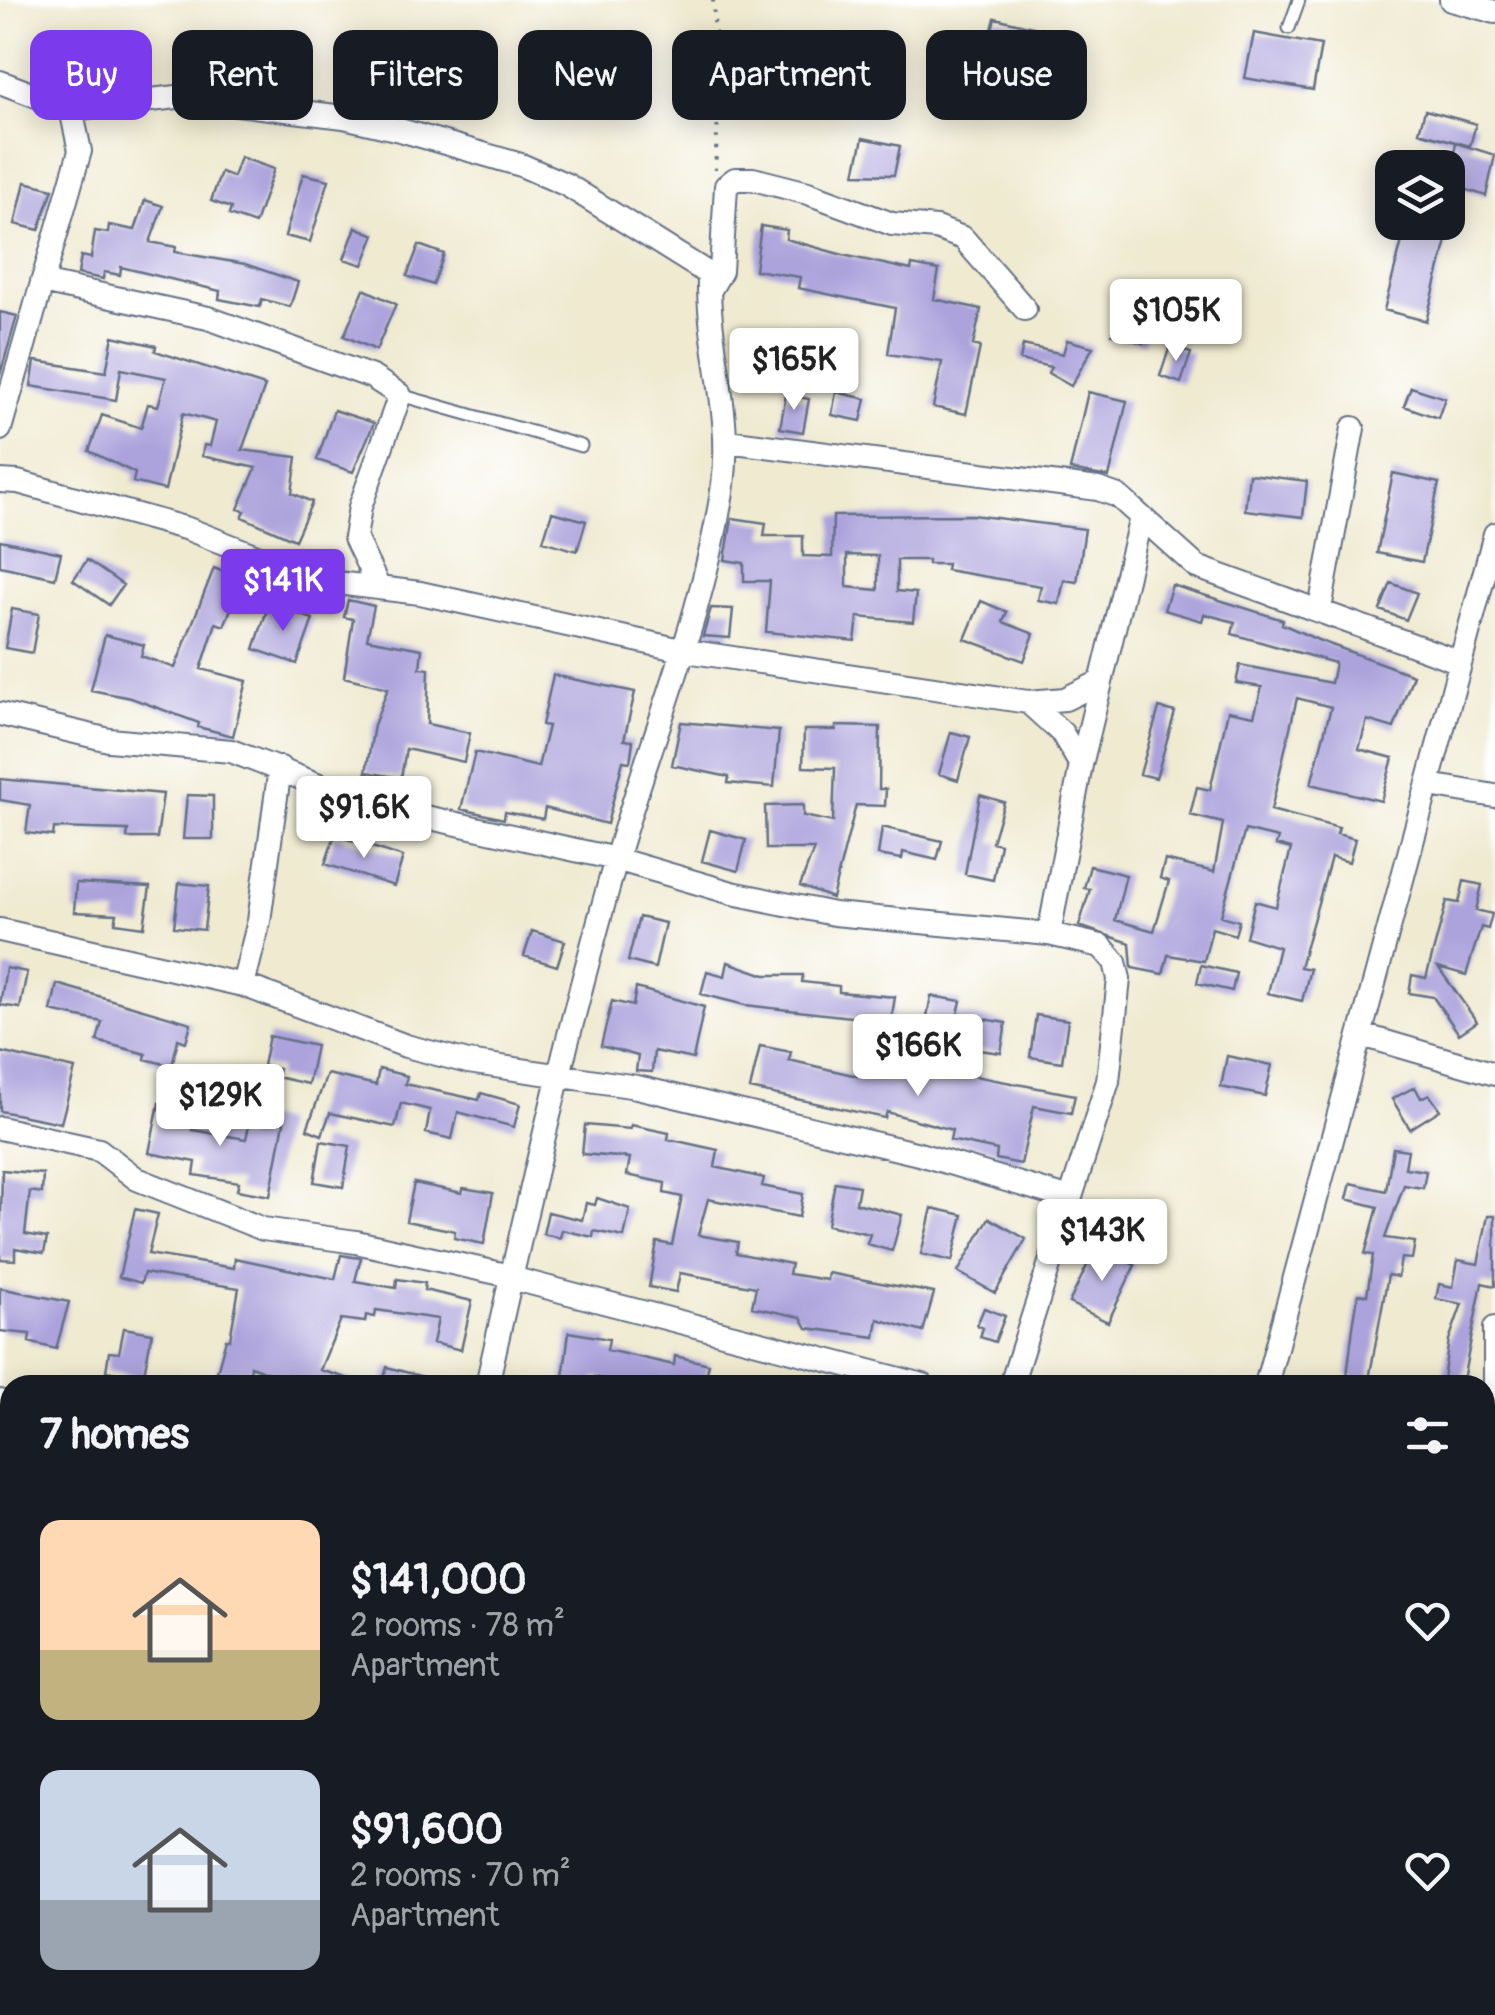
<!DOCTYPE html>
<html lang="en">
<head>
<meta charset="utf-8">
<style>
	body { margin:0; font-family:Pangolin,sans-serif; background:#242831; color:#f1f3f6; height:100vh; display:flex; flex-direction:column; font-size:38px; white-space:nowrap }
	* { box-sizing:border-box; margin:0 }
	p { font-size:32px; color:#9ea1a6 }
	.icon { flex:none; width:55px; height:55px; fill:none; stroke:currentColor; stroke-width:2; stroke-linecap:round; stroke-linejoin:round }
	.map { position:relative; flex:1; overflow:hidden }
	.sheet { position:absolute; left:0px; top:1375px; width:1495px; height:640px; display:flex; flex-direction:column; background:#171b24; border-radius:30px 30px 0 0; box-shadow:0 5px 25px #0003 }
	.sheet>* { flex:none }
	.top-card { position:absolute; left:30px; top:30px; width:1435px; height:90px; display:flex; gap:20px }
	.controls { position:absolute; left:1375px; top:150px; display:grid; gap:20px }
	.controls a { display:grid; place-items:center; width:90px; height:90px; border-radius:20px; background:#171b24; box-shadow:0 5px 25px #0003; font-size:50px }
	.price { position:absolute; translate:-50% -85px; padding:0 22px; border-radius:10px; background:#fff; color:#222; font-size:32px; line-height:65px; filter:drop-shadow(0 2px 5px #0008) }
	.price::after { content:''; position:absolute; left:50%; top:60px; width:30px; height:22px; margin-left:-15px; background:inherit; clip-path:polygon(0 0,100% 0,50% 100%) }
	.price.current { background:#7c3aed; color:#fff }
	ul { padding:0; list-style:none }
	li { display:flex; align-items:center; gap:30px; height:250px; padding:0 40px }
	li span { display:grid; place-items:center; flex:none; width:280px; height:200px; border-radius:20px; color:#555 }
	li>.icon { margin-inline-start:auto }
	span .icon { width:120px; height:120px; fill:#fffc; stroke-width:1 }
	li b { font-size:42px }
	h2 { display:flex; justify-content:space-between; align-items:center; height:120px; padding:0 40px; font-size:42px }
	.chip { padding:0 35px; border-radius:20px; background:#171b24; box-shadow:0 5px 25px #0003; font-size:35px; line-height:90px }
	.chip.current { background:#7c3aed; color:#fff }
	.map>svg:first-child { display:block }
	.building { fill:#aca3dc; fill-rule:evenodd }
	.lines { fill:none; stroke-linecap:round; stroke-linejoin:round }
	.lane-casing { stroke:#657086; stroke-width:15 }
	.street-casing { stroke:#657086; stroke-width:26 }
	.secondary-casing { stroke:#657086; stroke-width:34 }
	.path { stroke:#657086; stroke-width:4; stroke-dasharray:2.5 8; stroke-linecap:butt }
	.lane { stroke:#fff; stroke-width:11 }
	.street { stroke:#fff; stroke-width:22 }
	.secondary { stroke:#fde4d1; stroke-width:30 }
</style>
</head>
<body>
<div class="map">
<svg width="1495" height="2015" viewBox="0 0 1495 2015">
	<rect width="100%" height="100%" fill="#fff"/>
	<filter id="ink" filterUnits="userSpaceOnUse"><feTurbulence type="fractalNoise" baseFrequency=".01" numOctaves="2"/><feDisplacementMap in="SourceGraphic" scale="20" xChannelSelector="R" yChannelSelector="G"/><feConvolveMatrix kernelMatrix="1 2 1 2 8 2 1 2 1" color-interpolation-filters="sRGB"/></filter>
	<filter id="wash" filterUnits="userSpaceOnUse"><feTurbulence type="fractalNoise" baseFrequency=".0048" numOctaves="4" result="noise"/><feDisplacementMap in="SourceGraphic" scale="40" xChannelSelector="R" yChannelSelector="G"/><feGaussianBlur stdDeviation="2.25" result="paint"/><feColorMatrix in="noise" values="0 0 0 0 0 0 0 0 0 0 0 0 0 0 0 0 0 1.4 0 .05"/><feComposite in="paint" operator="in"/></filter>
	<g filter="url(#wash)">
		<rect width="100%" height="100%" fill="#efead0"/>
		<g id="blocks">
			<path class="building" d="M 995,18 L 1041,29 L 1036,53 L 989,42 Z
				M 1254,33 L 1321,45 L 1313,90 L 1245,78 Z
				M 1425,110 L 1476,124 L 1470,146 L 1419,132 Z
				M 863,138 L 900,146 L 894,175 L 855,174 Z
				M 1456,143 L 1495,155 L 1486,196 L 1448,184 Z
				M 240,157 L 274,169 L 255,224 L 229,215 L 231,208 L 211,201 L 221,172 L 233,177 Z
				M 303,174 L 329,180 L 310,242 L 285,236 Z
				M 25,182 L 53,189 L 39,230 L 15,224 Z
				M 145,200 L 163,206 L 150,242 L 176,247 L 175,252 L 245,264 L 298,282 L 290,307 L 262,299 L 260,307 L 219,299 L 220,291 L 121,267 L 120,275 L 104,272 L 103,279 L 78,274 L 81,256 L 91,258 L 95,231 L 108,233 L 109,225 L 135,230 Z
				M 1407,222 L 1449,233 L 1426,321 L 1384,310 Z
				M 761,226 L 787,230 L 786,239 L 843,255 L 911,270 L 912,265 L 939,270 L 934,299 L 981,309 L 973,345 L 980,347 L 966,414 L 933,407 L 942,362 L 888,354 L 895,308 L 798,288 L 800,277 L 755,270 Z
				M 356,227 L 375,235 L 363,265 L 344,259 Z
				M 419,245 L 444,254 L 433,285 L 407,276 Z
				M 364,289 L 396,304 L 376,350 L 344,336 Z
				M 1124,298 L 1154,307 L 1143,343 L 1112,334 Z
				M 0,312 L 17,316 L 0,375 Z
				M 113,336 L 156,346 L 155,351 L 265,386 L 242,450 L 297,457 L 292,493 L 312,502 L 295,540 L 242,517 L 245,511 L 238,509 L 256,468 L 202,456 L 204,445 L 210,446 L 216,422 L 183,413 L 165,490 L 133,482 L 135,473 L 89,451 L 102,415 L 141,428 L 148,404 L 158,406 L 166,378 L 121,369 L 116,400 L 31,386 L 35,361 L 106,372 Z
				M 1067,340 L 1093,347 L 1071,386 L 1048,373 L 1051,367 L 1020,360 L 1023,345 L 1063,354 Z
				M 1170,346 L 1191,353 L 1181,383 L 1160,376 Z
				M 1411,387 L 1445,398 L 1438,418 L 1404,406 Z
				M 836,392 L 866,399 L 861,421 L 832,415 Z
				M 1088,392 L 1127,401 L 1109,477 L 1070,470 Z
				M 786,395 L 809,399 L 803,432 L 780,428 Z
				M 334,410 L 374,423 L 353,472 L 317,460 Z
				M 1393,473 L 1439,483 L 1422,562 L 1377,553 Z
				M 1249,474 L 1307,481 L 1303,517 L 1245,510 Z
				M 552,512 L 586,521 L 577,551 L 543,541 Z
				M 972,515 L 1085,529 L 1077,582 L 1064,580 L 1059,604 L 1038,600 L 1041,586 L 946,570 L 947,564 L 928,564 L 928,560 L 897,560 L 897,591 L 916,593 L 913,622 L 858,617 L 855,641 L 766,632 L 770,581 L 744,581 L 744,563 L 725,560 L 732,518 L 766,523 L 764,536 L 803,536 L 803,556 L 832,557 L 833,516 ZM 847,555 L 878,556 L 878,590 L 847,587 Z
				M 0,540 L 61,553 L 55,578 L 0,566 Z
				M 87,560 L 123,585 L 109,605 L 73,580 Z
				M 214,568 L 243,580 L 224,626 L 216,623 L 201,669 L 247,681 L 233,736 L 198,727 L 199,723 L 131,698 L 91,690 L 105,635 L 144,645 L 141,656 L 175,668 Z
				M 1391,583 L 1417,593 L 1406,620 L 1380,610 Z
				M 1172,585 L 1283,620 L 1282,624 L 1318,640 L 1413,675 L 1394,728 L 1367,720 L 1359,749 L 1393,758 L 1381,801 L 1311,784 L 1331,707 L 1297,698 L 1271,810 L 1339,828 L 1337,834 L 1355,839 L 1349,862 L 1331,857 L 1300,967 L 1310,969 L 1302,1001 L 1268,993 L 1279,947 L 1246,937 L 1255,901 L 1276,907 L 1291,849 L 1276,845 L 1278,838 L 1245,830 L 1221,916 L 1239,921 L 1235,935 L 1212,928 L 1204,961 L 1168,955 L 1163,974 L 1132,968 L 1130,943 L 1079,926 L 1090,889 L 1084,888 L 1090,866 L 1126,875 L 1115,920 L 1154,931 L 1169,881 L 1160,878 L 1165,860 L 1214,872 L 1223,823 L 1190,815 L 1197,787 L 1210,790 L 1228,711 L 1254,716 L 1262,687 L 1236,683 L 1240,665 L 1331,683 L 1335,663 L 1232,634 L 1235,622 L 1204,614 L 1202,621 L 1164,610 Z
				M 348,600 L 374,606 L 367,639 L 422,649 L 420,668 L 429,669 L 427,724 L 470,733 L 464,762 L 406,749 L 401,778 L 366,772 L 374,725 L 388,688 L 344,677 L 353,619 L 344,617 Z
				M 981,601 L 1007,612 L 1003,622 L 1034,634 L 1024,661 L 965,639 Z
				M 269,604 L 313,619 L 297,664 L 254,649 Z
				M 711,608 L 733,609 L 730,638 L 703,636 Z
				M 12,609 L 39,614 L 32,653 L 5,648 Z
				M 553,675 L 635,692 L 624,740 L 633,741 L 630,762 L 623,761 L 607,824 L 545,808 L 543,819 L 505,812 L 504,819 L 461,809 L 475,752 L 538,767 L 548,726 L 542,725 Z
				M 1159,708 L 1175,712 L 1156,778 L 1140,774 Z
				M 681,722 L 779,731 L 774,787 L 728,783 L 729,777 L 672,765 Z
				M 836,726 L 880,727 L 879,789 L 886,789 L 885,806 L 856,805 L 832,898 L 800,886 L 814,849 L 766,849 L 765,806 L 803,805 L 803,816 L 833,822 L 835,768 L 803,767 L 804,730 L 836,730 Z
				M 951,732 L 970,737 L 958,780 L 939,774 Z
				M 0,779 L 163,794 L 157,838 L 127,838 L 128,830 L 54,828 L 53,836 L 26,833 L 30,805 L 0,800 Z
				M 187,795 L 213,796 L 213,839 L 183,839 Z
				M 980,795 L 1004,802 L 992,842 L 1000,844 L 993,880 L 965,874 Z
				M 882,827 L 942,841 L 937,860 L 903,852 L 902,859 L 878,855 Z
				M 710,830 L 746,840 L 738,871 L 702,861 Z
				M 335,835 L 403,857 L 394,886 L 325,864 Z
				M 1464,881 L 1482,885 L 1476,910 L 1492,914 L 1488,929 L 1481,927 L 1466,975 L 1438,967 L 1477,1022 L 1459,1034 L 1433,997 L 1409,993 L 1412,975 L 1426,978 L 1447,901 L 1459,903 Z
				M 76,883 L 150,887 L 144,927 L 115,923 L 117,914 L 74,912 Z
				M 179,883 L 209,886 L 204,930 L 174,927 Z
				M 639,917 L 665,923 L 655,968 L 628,961 Z
				M 532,931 L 565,941 L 557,966 L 524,956 Z
				M 728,962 L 765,975 L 803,975 L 802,982 L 839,986 L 839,992 L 895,997 L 889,1034 L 867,1031 L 869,1019 L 745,1005 L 701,994 L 707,971 L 725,976 Z
				M 1201,965 L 1236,973 L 1232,991 L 1197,983 Z
				M 6,968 L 27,972 L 20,1008 L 0,1005 Z
				M 57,984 L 191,1023 L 186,1042 L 178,1039 L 172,1066 L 145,1059 L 146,1054 L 97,1041 L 102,1022 L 51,1011 Z
				M 636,988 L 704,1007 L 693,1059 L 654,1051 L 652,1072 L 636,1071 L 638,1056 L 601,1046 L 612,1001 L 633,1006 Z
				M 931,996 L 961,1001 L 958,1014 L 1006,1023 L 1001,1053 L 922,1042 Z
				M 1036,1015 L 1068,1020 L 1062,1062 L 1030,1057 Z
				M 269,1036 L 316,1046 L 308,1084 L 277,1077 L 279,1069 L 263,1066 Z
				M 760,1046 L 791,1052 L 789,1060 L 857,1076 L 860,1065 L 902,1075 L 905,1063 L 1075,1095 L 1071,1113 L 1034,1106 L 1021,1164 L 996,1159 L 997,1150 L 950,1140 L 952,1130 L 887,1112 L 885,1118 L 750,1089 Z
				M 0,1052 L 75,1069 L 61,1123 L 0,1111 Z
				M 1227,1056 L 1272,1065 L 1265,1096 L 1221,1087 Z
				M 379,1069 L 407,1076 L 405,1084 L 479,1100 L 481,1093 L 520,1104 L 514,1127 L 458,1112 L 452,1139 L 426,1133 L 430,1110 L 401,1103 L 395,1127 L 330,1113 L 322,1135 L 307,1129 L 327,1074 L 376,1085 Z
				M 1415,1087 L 1421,1098 L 1429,1094 L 1440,1110 L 1410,1129 L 1392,1099 Z
				M 159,1103 L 196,1110 L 192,1130 L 246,1139 L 251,1116 L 284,1122 L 270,1196 L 237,1190 L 239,1182 L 194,1175 L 196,1162 L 149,1153 Z
				M 585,1125 L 630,1129 L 631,1125 L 669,1133 L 668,1139 L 718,1150 L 715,1167 L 764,1178 L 762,1186 L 803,1194 L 799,1217 L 708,1199 L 698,1235 L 738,1242 L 736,1253 L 791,1264 L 789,1274 L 827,1280 L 828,1273 L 934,1293 L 923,1332 L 878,1319 L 875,1337 L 807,1328 L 801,1317 L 752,1307 L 756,1287 L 680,1273 L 676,1292 L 649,1287 L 657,1242 L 672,1245 L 682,1197 L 664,1193 L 665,1183 L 627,1175 L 630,1158 L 582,1154 Z
				M 321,1141 L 350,1146 L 343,1187 L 314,1182 Z
				M 1393,1148 L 1408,1150 L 1405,1168 L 1426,1171 L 1423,1188 L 1404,1185 L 1385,1238 L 1415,1242 L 1412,1259 L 1401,1258 L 1398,1277 L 1388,1275 L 1368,1385 L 1351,1385 L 1353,1376 L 1347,1376 L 1353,1327 L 1358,1294 L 1367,1295 L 1373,1255 L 1365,1254 L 1378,1207 L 1347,1199 L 1351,1183 L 1386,1191 Z
				M 2,1170 L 43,1174 L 42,1193 L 30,1191 L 25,1234 L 47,1238 L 44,1253 L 15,1248 L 15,1260 L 0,1259 Z
				M 835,1182 L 859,1186 L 856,1203 L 902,1215 L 892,1251 L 867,1244 L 870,1234 L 827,1225 Z
				M 414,1183 L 462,1193 L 463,1188 L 493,1193 L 484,1244 L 454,1238 L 455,1231 L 406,1221 Z
				M 597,1198 L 630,1209 L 624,1237 L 594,1231 L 593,1237 L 562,1230 L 560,1238 L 543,1234 L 548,1212 L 582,1220 L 586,1203 L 595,1205 Z
				M 932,1208 L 963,1215 L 952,1261 L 921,1254 Z
				M 135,1209 L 158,1214 L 148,1254 L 234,1268 L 235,1258 L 335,1279 L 341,1255 L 353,1257 L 361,1258 L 355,1281 L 396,1288 L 397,1279 L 425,1283 L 424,1290 L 472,1301 L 461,1350 L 433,1343 L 438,1319 L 376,1310 L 375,1317 L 366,1315 L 365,1322 L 341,1319 L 320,1370 L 356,1381 L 356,1385 L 299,1385 L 251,1366 L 248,1385 L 215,1379 L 226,1339 L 230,1339 L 239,1288 L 144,1273 L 141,1283 L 119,1277 Z
				M 1488,1216 L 1495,1216 L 1495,1286 L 1482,1283 L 1462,1385 L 1442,1385 L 1449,1340 L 1462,1304 L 1436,1299 L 1439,1284 L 1453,1287 L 1458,1260 L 1478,1264 Z
				M 989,1218 L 1026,1239 L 995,1293 L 958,1272 Z
				M 1096,1247 L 1135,1265 L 1108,1322 L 1069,1303 Z
				M 0,1288 L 69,1302 L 56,1349 L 29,1342 L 30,1334 L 0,1331 Z
				M 984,1308 L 1005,1316 L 995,1342 L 980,1337 L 983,1328 L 977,1325 Z
				M 124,1328 L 152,1333 L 143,1378 L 106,1371 L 109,1352 L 119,1353 Z
				M 569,1332 L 609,1339 L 607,1350 L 674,1365 L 675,1356 L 709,1364 L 704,1385 L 630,1385 L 595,1377 L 594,1385 L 562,1385 Z
				M 387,1367 L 434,1380 L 433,1385 L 382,1385 Z"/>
		</g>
	</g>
	<g filter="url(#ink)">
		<use href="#blocks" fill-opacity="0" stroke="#657086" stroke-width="2.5"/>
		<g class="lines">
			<g class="lane-casing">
				<path id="lane" d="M 1289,28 L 1299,0
					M 400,395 L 581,446"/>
			</g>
			<g class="street-casing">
				<path id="street" d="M 1451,0 L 1495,12
					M 0,82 L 71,109 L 80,151 L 0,429
					M 71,109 L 177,97 L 344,117 L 400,130 L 521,165 L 567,185 L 709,274 C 707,346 733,414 723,485 C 704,616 651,736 615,863 C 566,1035 526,1210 487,1385
					M 42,282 L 208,318 L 372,377 L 400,395 L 360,507 L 355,538 L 378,586
					M 710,290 L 721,271 L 726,186 L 735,179 L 753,179 L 808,193 L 892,224 L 936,228 L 963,238 L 1025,309
					M 727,441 L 1098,489 L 1118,496 L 1197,567 L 1460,662
					M 0,481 L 18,482 L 188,529 L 320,581 L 420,593 L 686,651 L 1028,702 L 1065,699 L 1100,682
					M 1320,609 L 1353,428
					M 1028,702 L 1062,733 L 1081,765
					M 0,714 L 109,740 L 231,751 L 371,805 L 616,859 L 732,893 L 834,914 L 1049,934 L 1101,946 L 1115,962 L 1119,979 L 1108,1081 L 1011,1385
					M 1429,785 L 1495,796
					M 0,930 L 243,985 L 406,1046 L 468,1062 L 637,1087 L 919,1154 L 1067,1198
					M 1049,934 L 1081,765 L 1141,517
					M 243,985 L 259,921 L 280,768
					M 1362,1035 L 1495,1074
					M 0,1128 L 99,1150 L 137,1179 L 263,1229 L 356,1242 L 511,1276
					M 511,1278 L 923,1385
					M 1495,1328 L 1495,1411
					M 1266,1385 L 1495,534
					M 0,1401 L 10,1404
					M 0,1501 L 10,1476
					M 1485,1530 L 1495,1524
					M 1485,1786 L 1495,1788
					M 0,1816 L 10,1818
					M 1485,1947 L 1495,1950
					M 0,1997 L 10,1955
					M 715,2005 L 756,2015
					M 199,2015 L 201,2005
					M 576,2015 L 582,2005
					M 817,2015 L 820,2005"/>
			</g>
			<g class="secondary-casing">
				<path id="secondary" d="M 1096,2015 L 1098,2005"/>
			</g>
			<path class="path" d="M 713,0 L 719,101 L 715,170"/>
			<use href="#lane" class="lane"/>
			<use href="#street" class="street"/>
			<use href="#secondary" class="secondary"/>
		</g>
	</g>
</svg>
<div class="controls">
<a><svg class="icon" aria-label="layers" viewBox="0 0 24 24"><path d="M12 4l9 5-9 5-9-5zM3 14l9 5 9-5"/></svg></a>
</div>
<b class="price" style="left:1176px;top:364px">$105K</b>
<b class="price" style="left:794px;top:413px">$165K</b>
<b class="price current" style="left:283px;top:634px">$141K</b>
<b class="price" style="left:364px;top:861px">$91.6K</b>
<b class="price" style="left:918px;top:1099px">$166K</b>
<b class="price" style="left:220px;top:1149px">$129K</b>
<b class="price" style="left:1102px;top:1284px">$143K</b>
<div class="top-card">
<a class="chip current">Buy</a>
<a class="chip">Rent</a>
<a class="chip">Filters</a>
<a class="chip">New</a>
<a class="chip">Apartment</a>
<a class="chip">House</a>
</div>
<section class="sheet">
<h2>7 homes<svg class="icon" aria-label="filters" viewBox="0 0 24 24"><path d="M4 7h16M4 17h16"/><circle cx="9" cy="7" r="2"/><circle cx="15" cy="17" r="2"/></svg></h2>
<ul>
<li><span style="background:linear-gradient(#ffd9b3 65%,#c2b280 0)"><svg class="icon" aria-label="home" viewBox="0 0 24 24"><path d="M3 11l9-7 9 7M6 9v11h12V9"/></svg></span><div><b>$141,000</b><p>2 rooms · 78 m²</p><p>Apartment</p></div><svg class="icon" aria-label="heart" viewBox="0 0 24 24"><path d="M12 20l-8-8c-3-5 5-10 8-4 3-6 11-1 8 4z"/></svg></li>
<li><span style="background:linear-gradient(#c9d6e8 65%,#9aa5b1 0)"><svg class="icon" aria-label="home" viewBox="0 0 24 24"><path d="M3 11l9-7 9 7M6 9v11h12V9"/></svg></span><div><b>$91,600</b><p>2 rooms · 70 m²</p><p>Apartment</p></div><svg class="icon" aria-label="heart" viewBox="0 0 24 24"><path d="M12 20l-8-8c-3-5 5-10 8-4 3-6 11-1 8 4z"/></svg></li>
</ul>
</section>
</div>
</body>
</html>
